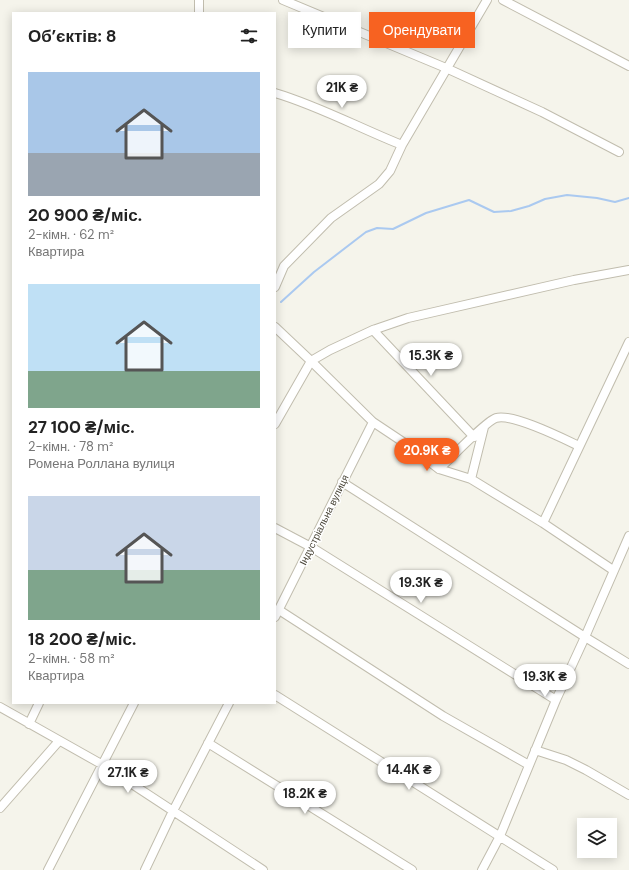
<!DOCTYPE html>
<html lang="uk">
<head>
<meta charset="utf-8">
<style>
	body { margin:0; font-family:"DM Sans",sans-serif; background:#f6f6f6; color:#222; height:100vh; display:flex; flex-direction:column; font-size:15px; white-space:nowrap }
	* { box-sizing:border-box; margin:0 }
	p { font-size:13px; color:#767676 }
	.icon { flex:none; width:22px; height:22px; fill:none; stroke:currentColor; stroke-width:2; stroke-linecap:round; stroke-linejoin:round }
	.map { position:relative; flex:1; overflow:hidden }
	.sheet { position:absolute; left:12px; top:12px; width:264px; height:692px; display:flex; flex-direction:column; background:#fff; border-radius:0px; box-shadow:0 2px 10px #0003 }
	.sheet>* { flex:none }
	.guide { position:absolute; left:288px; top:12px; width:281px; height:36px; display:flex; gap:8px }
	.buttons { position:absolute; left:577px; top:818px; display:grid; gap:8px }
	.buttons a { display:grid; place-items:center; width:40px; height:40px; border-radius:0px; background:#fff; box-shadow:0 2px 10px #0003; font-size:20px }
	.price { position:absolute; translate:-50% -34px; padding:0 9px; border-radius:14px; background:#fff; color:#222; font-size:13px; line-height:26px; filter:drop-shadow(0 1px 2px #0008) }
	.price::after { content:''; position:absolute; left:50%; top:24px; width:12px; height:9px; margin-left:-6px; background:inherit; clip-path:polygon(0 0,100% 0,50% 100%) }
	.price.current { background:#f76221; color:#fff }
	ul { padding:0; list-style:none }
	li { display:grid; align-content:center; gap:8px; height:212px; padding:0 16px }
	li span { display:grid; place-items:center; height:124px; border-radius:0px; color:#555 }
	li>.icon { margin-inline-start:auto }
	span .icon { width:72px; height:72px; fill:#fffc; stroke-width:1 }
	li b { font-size:17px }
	h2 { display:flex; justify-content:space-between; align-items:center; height:48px; padding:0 16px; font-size:17px }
	.pill { padding:0 14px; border-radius:0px; background:#fff; box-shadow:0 2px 10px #0003; font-size:14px; line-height:36px }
	.pill.current { background:#f76221; color:#fff }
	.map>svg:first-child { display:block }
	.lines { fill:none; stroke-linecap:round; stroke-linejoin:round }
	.stream { stroke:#aac9f0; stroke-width:2 }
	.street-casing { stroke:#c1bdae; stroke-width:10 }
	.street { stroke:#fff; stroke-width:8 }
	.labels { text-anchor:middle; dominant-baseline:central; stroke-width:3; stroke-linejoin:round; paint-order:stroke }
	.street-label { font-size:10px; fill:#4a4639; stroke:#fff }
</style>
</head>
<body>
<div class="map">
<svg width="629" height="870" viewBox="0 0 629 870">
	<rect width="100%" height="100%" fill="#f5f4eb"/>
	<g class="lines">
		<path class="stream" d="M 281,302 L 314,272 L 366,232 L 377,228 L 393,229 L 426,213 L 469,200 L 494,212 L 511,211 L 529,206 L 545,199 L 567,195 L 597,198 L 615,202 L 629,198"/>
		<g class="street-casing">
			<path id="street" d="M 283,0 L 446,68 L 542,112 L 619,152
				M 503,0 L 629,66
				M 199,13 L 199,0
				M 275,93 C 319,106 359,128 402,145
				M 275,287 L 284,266 L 331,218 L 379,184 L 390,171 L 402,145 L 487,0
				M 275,327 L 311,361 L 373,422 L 409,446 L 439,469 L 471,479 L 543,523 L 613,570
				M 373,330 L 474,437
				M 275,424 L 311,361 L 330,350 L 373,330 L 408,318 L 574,280 L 629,270
				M 439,469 C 449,460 486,421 496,418 C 512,413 562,438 579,446
				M 471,479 L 484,427
				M 342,482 L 585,637 L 629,664
				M 543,523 L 629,342
				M 275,528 L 311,547 L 556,700
				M 279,610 L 443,716 L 529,765
				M 275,617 L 373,422
				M 275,695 L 553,870
				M 0,707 L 103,765 L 263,870
				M 29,724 L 39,703
				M 208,743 L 412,870
				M 535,750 L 566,760 L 586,770 L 629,795
				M 0,808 L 59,741
				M 48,870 L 134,703
				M 145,870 L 173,811 L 229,703
				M 482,870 L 500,836 L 556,700 L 585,637 L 629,536"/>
		</g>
		<use href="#street" class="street"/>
	</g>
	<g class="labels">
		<g class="street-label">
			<text transform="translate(324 520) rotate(-64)">Індустріальна вулиця</text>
		</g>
	</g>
</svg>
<div class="buttons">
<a><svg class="icon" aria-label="layers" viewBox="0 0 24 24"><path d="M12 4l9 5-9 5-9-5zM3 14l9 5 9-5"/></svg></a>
</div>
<b class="price" style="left:342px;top:109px">21K ₴</b>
<b class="price" style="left:431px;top:377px">15.3K ₴</b>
<b class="price current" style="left:427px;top:472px">20.9K ₴</b>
<b class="price" style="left:421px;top:604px">19.3K ₴</b>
<b class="price" style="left:545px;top:698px">19.3K ₴</b>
<b class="price" style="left:409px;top:791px">14.4K ₴</b>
<b class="price" style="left:128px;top:794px">27.1K ₴</b>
<b class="price" style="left:305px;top:815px">18.2K ₴</b>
<div class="guide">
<a class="pill">Купити</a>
<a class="pill current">Орендувати</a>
</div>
<section class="sheet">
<h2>Об’єктів: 8<svg class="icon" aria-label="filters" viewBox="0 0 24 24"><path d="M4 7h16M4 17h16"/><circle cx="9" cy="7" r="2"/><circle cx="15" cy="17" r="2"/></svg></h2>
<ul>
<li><span style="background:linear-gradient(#a9c7e8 65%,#9aa5b1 0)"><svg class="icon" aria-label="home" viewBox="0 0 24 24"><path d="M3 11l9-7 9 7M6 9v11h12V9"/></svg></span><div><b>20 900 ₴/міс.</b><p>2-кімн. · 62 m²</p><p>Квартира</p></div></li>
<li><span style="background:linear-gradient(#bfe0f5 70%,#7fa58c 0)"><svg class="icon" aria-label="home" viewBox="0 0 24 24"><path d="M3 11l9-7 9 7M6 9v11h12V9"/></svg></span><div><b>27 100 ₴/міс.</b><p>2-кімн. · 78 m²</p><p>Ромена Роллана вулиця</p></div></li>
<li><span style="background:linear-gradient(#c9d6e8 60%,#7fa58c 0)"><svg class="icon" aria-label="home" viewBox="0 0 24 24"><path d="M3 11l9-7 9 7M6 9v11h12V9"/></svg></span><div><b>18 200 ₴/міс.</b><p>2-кімн. · 58 m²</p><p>Квартира</p></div></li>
</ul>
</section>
</div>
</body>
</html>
